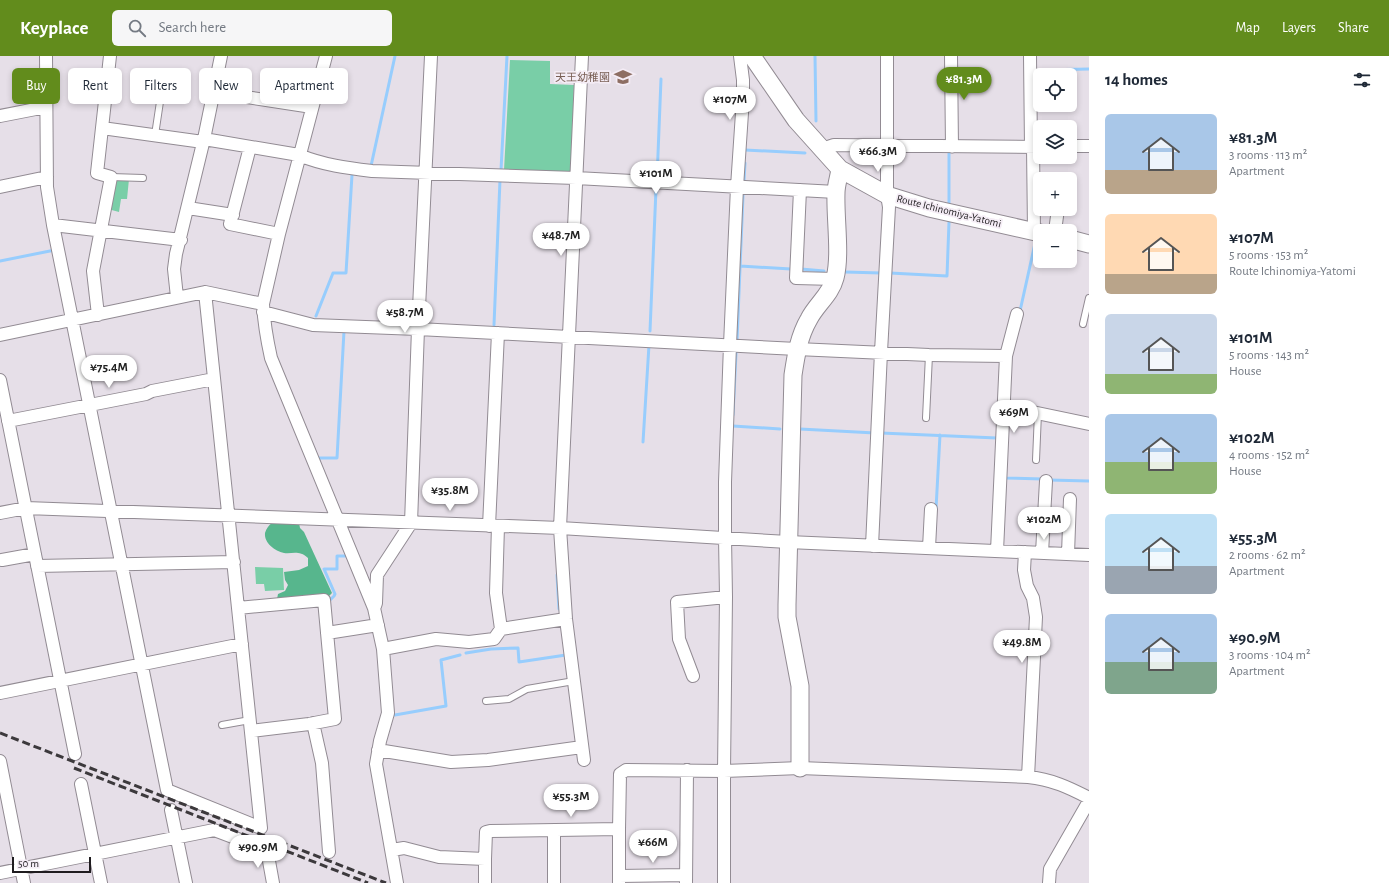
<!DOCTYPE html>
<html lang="en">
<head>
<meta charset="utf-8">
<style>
	body { margin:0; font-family:"Alegreya Sans","Noto Sans JP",sans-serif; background:#f6f6f7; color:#1f2937; height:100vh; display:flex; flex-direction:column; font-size:15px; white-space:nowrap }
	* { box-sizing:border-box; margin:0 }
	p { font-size:13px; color:#747a83 }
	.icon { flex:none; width:22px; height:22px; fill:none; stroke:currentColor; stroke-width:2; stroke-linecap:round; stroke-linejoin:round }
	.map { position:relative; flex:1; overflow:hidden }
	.details { display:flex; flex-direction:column; background:#fff; width:300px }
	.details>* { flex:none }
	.banner { position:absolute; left:12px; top:12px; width:380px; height:36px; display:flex; gap:8px }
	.tools { position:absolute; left:1033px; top:12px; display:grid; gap:8px }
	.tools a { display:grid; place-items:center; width:44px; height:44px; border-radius:6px; background:#fff; box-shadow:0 2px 6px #0003; font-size:20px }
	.scale { position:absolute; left:12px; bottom:10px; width:79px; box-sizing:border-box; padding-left:4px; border:2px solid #1f1c1f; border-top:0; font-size:11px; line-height:14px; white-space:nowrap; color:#1f1c1f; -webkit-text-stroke:3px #f4ecf5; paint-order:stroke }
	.price { position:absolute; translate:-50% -34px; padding:0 9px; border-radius:14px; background:#fff; color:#222; font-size:13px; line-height:26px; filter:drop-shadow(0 1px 2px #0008) }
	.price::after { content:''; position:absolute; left:50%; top:24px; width:12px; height:9px; margin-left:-6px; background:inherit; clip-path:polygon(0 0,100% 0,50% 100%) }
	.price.selected { background:#628c1c; color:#fff }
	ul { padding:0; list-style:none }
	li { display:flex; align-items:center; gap:12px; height:100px; padding:0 16px }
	li span { display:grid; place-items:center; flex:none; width:112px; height:80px; border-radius:6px; color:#555 }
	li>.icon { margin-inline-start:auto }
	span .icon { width:48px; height:48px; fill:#fffc; stroke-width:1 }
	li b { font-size:17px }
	h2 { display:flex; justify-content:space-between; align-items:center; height:48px; padding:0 16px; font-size:17px }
	.chip { padding:0 14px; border-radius:6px; background:#fff; box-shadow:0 2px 6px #0003; font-size:14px; line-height:36px }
	.chip.selected { background:#628c1c; color:#fff }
	header { display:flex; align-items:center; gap:24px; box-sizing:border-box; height:56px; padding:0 20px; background:#628c1c; color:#fff }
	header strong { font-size:19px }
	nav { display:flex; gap:22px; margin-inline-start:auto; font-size:14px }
	.search { width:280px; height:36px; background:#f6f6f7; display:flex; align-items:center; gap:10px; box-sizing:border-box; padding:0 14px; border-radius:6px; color:#747a83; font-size:15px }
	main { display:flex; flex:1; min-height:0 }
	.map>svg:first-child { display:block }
	.green { fill:#79cea7 }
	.forest { fill:#57b68d }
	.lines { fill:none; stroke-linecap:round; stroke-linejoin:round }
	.stream { stroke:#97cdfd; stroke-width:3 }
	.lane-casing { stroke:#928b93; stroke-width:8 }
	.street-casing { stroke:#928b93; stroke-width:14 }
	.secondary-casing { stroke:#928b93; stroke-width:19 }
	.lane { stroke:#fff; stroke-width:6 }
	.street { stroke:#fff; stroke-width:12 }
	.secondary { stroke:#fff; stroke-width:17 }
	.rail { stroke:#3c393c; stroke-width:3; stroke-dasharray:8 4; stroke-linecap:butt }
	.labels { text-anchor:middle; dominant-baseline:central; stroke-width:3.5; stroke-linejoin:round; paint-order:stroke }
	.education-label { font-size:11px; fill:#785e54; stroke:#f4ecf5; text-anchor:end }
	.street-label { font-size:11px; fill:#1f1c1f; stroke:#f4ecf5 }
</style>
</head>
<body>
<header>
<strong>Keyplace</strong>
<div class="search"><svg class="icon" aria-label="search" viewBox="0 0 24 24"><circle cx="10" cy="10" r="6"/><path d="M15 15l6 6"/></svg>Search here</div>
<nav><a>Map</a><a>Layers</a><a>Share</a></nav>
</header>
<main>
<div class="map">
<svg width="1089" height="827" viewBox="0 0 1089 827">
	<rect width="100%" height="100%" fill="#e6dfe8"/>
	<path class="green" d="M 510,4 L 550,5 L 550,28 L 574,29 L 571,115 L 567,118 L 504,114 Z
		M 114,122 L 129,123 L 127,143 L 121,143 L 119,156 L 108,153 Z
		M 255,511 L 283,512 L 284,534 L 265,535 L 264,528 L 256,528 Z"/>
	<path class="forest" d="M 272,467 L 299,467 L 300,472 L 304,476 L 332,537 L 327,542 L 277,543 L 278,538 L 285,535 L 288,529 L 285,524 L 284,516 L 299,514 L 308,510 L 308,502 C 299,494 293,498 284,497 C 275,495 264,487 265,477 C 266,473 269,469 272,467 Z"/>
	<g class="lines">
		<path class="stream" d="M 815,0 L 816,65
			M 1040,14 L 1089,13
			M 745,94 L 805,97
			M 949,97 L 949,148
			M 371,110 L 395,0
			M 501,114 L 507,0
			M 657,123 L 661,23
			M 744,125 L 745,107
			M 0,205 L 55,194
			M 740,210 L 791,213
			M 801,213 L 824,215
			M 845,216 L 881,217
			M 890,217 L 947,220 L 949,166
			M 1020,255 L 1036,183
			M 316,260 L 333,217 L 346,217 L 352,119
			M 494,269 L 500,124
			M 650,275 L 656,133
			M 737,285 L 743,139
			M 733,359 L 736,297
			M 733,370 L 780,373
			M 800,373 L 875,377
			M 881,377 L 997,382
			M 643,386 L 649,289
			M 319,405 L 318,402 L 337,402 L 344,275
			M 1004,421 L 1004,422 L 1043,423
			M 1049,424 L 1089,425
			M 936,453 L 940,379
			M 557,519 L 559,553
			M 328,546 L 334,540 L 335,538 L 324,513 L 337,513 L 337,500 L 346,500
			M 466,597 L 491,593 L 518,592 L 519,606 L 566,599 L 566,597
			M 395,659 L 446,650 L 441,604 L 460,599"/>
		<g class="lane-casing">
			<path id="lane" d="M 155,79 L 161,39
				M 111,121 L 143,122
				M 1083,268 L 1089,242
				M 926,362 L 929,299
				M 1036,404 L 1038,357
				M 486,645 L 509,643 L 527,633 L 574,625
				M 222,669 L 250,664"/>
		</g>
		<g class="street-casing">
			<path id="street" d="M 46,0 L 47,131 L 53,169 L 167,734 L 261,772 L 205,236
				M 326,0 L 279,178 L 263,248 C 264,267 267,284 271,302 L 374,552 L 383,593 L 388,657 L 380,685 L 376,708 L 397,827
				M 582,0 L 560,472 L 566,563 L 584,704
				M 951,0 L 952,91
				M 1030,0 L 1031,91
				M 213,36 L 312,51
				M 0,60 L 46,51
				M 102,72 L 203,86
				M 204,83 L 299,99 C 323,109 347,112 372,115 L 576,122 L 836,136
				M 1070,90 L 1089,90
				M 250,91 L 230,168 L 279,178
				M 1033,91 L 1034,175
				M 822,93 L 834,89 L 1040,91
				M 0,131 L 47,121
				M 800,134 L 796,222 L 835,223
				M 188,152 L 233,159
				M 53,169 L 181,184
				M 1055,175 L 1058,153
				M 177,241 L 174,213 L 176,198 L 204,83 L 221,0
				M 263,256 L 313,269 L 418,273 L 797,293 L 929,299 L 1006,300
				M 98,259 L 93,215 L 111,121 L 97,117 L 110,0
				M 0,279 L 205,236 L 263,248
				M 0,324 L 75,698
				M 1003,350 L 1089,368
				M 8,365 L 146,338 L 152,335 L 214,323
				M 0,457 L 26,452 L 560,472 L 788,486 L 1089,499
				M 489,470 L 498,277
				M 498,470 L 496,537 L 501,573
				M 872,490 L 881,296 L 889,151 L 887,139 L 887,0
				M 929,492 L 931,453
				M 997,495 L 1006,300 L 1017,258
				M 1025,496 L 1024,514 L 1027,530 L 1033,542 L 1036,561 L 1028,721
				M 1042,497 L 1046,425
				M 1068,498 L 1070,443
				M 2,504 L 35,498
				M 37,510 L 234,506
				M 375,550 L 376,547 L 377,519 L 411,467 L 418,273 L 431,0
				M 238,552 L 324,544 L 335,663 L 309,668 L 251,675
				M 327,577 L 378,569
				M 383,593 L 436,583 L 469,586 L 494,583 L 501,573 L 566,563
				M 693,620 L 679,583 L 677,546 L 726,541
				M 0,637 L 242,588
				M 313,667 L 322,707 L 329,796
				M 378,694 L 451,706 L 488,704 L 582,691
				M 0,705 L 24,827
				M 81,728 L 101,827
				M 171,754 L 186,827
				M 392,794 L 404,792 L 439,801 L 485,803 L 486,776 L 490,775 L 619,773 L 620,718 L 626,714 L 724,715 L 800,712 L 1028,721 C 1051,723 1070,732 1089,742
				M 485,803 L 485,827
				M 0,817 L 214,774 L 267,794 L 273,827
				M 619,820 L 686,819
				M 554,827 L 554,774
				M 619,827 L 619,773
				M 686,827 L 687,714
				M 724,827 L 724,715 L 726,541 L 725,481 L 725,426 L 730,289 L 737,131 L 743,42 L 743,24 L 740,0
				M 1049,827 L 1050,813 L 1089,745"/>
		</g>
		<g class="secondary-casing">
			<path id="secondary" d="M 752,0 L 796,64 L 840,113 L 887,139 L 929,152 L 1040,177
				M 1070,183 L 1089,188
				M 800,712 L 800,630 L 787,561 L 787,549 L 793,319 C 796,299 799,280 809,263 C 816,249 831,238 835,222 C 841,199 835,162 836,137 C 836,129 839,121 840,113"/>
		</g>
		<use href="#lane" class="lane"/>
		<use href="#street" class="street"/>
		<use href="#secondary" class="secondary"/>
		<path class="rail" d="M 0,677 L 386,827
			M 74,712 L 368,827"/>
	</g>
	<defs>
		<g id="school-bare" transform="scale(1.38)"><path d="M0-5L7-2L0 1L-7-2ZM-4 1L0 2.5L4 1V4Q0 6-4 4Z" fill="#8d6e63" stroke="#f4ecf5" stroke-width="2.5" paint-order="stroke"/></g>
	</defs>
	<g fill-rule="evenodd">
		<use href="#school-bare" x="623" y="21"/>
	</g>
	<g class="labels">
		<g class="education-label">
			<text x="610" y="21">天王幼稚園</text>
		</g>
		<g class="street-label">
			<text transform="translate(949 155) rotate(14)">Route Ichinomiya-Yatomi</text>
		</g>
	</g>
</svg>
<div class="tools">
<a><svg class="icon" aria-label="locate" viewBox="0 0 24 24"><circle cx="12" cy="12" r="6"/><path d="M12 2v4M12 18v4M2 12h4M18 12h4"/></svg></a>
<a><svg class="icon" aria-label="layers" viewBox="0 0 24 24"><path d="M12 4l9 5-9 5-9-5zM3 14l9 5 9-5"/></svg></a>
<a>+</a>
<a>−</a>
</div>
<div class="scale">50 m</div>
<b class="price selected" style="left:964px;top:45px">¥81.3M</b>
<b class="price" style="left:730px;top:65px">¥107M</b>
<b class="price" style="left:878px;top:117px">¥66.3M</b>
<b class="price" style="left:656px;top:139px">¥101M</b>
<b class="price" style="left:561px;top:201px">¥48.7M</b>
<b class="price" style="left:405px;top:278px">¥58.7M</b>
<b class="price" style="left:109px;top:333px">¥75.4M</b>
<b class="price" style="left:1014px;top:378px">¥69M</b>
<b class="price" style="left:450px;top:456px">¥35.8M</b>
<b class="price" style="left:1044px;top:485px">¥102M</b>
<b class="price" style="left:1022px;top:608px">¥49.8M</b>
<b class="price" style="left:571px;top:762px">¥55.3M</b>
<b class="price" style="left:653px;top:808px">¥66M</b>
<b class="price" style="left:258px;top:813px">¥90.9M</b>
<div class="banner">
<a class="chip selected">Buy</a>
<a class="chip">Rent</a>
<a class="chip">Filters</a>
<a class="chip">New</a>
<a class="chip">Apartment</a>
</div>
</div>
<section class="details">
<h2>14 homes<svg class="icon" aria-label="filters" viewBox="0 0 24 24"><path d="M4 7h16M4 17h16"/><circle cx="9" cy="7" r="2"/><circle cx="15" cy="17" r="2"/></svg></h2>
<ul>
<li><span style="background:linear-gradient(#a9c7e8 70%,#b9a48a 0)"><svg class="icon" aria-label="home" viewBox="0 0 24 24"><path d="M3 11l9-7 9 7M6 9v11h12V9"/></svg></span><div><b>¥81.3M</b><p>3 rooms · 113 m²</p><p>Apartment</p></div></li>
<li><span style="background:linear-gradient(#ffd9b3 75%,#b9a48a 0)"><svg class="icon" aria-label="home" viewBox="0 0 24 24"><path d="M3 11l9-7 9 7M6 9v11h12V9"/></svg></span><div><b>¥107M</b><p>5 rooms · 153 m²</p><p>Route Ichinomiya-Yatomi</p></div></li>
<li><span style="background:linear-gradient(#c9d6e8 75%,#8fb573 0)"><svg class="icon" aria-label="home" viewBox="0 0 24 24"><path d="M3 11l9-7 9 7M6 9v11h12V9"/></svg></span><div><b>¥101M</b><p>5 rooms · 143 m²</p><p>House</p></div></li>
<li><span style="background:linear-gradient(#a9c7e8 60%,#8fb573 0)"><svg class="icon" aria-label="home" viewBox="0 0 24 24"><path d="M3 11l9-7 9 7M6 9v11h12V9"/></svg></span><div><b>¥102M</b><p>4 rooms · 152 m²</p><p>House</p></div></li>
<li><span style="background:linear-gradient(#bfe0f5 65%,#9aa5b1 0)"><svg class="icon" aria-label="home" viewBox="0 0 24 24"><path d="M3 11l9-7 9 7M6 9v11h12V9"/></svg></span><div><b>¥55.3M</b><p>2 rooms · 62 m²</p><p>Apartment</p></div></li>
<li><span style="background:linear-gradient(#a9c7e8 60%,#7fa58c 0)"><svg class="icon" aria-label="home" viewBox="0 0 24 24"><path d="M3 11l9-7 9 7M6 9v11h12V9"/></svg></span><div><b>¥90.9M</b><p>3 rooms · 104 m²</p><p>Apartment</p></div></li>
</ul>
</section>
</main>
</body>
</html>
